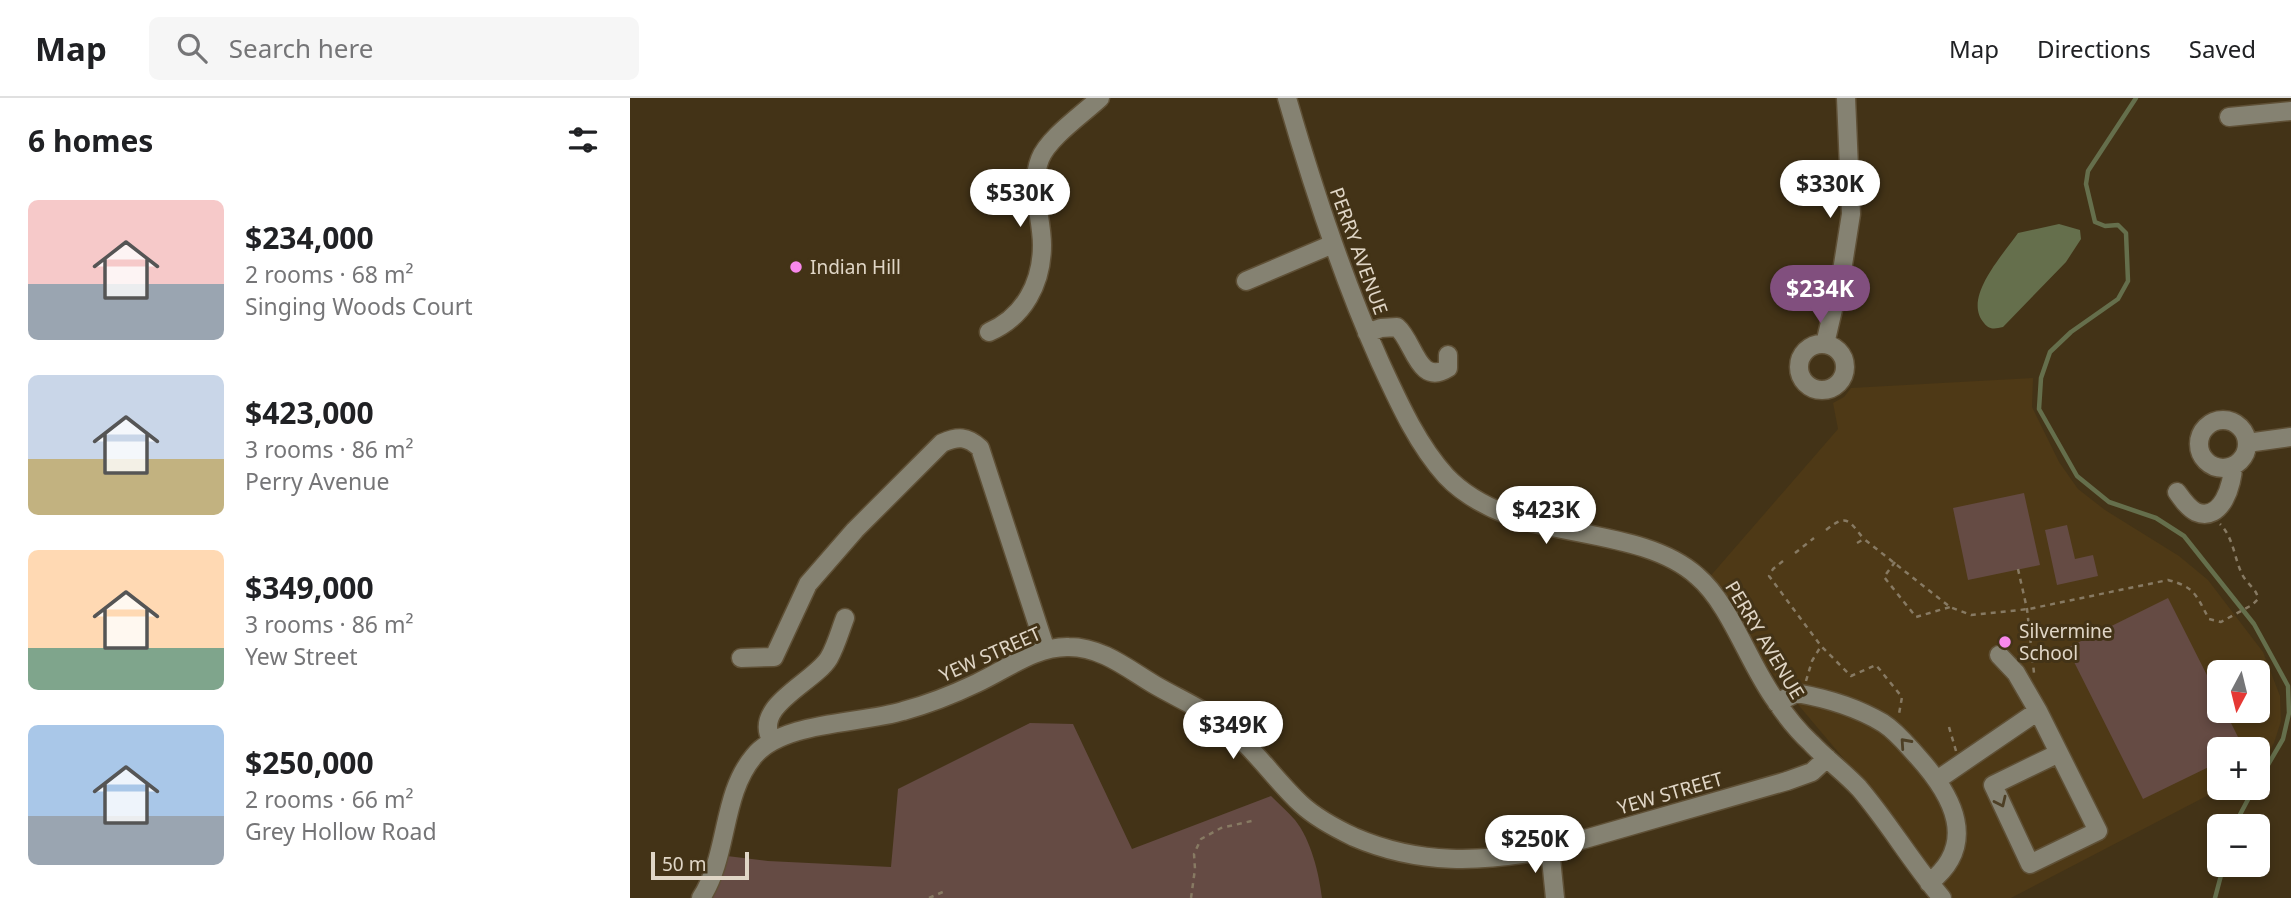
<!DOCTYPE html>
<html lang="en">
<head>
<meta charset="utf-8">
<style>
	body { margin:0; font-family:"Noto Sans",sans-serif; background:#f6f6f6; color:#202124; height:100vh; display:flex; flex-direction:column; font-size:26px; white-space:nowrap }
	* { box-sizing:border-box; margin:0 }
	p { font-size:23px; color:#757577 }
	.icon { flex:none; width:38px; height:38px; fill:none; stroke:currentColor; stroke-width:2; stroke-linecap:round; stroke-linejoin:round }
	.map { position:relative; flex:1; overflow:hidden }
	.details { display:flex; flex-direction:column; background:#fff; width:630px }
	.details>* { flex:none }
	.needle { width:46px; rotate:187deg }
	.buttons { position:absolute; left:1577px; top:562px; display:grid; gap:14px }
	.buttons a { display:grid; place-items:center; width:63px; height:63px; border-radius:10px; background:#fff; box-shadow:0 4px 10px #0003; font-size:35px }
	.scale { position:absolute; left:21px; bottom:18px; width:98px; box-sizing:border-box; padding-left:7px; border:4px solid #e0d6c6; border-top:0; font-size:19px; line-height:24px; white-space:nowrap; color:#e0d6c6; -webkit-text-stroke:5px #433317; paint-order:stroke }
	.price { position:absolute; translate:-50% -60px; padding:0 16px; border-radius:24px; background:#fff; color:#222; font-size:23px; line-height:46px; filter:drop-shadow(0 2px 4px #0008) }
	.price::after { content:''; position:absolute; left:50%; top:42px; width:21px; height:16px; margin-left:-10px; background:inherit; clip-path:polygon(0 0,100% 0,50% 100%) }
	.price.on { background:#814f7e; color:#fff }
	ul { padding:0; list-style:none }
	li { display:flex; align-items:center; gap:21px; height:175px; padding:0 28px }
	li span { display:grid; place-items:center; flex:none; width:196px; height:140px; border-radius:10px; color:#555 }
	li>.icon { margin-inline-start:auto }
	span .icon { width:84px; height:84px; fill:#fffc; stroke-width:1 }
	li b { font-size:30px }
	h2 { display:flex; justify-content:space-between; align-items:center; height:84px; padding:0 28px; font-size:30px }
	header { display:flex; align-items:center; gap:42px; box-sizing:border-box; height:98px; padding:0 35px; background:#fff; border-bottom:2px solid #e0e0e0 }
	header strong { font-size:33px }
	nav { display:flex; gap:38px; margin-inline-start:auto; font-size:24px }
	.search { width:490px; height:63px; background:#f6f6f6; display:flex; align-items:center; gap:18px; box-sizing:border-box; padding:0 24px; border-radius:10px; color:#757577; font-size:26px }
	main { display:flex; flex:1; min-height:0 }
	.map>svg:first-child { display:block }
	.built { fill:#4e3916; fill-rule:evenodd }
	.green { fill:#654b44 }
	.water { fill:#656f4c }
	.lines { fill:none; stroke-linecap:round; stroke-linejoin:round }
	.stream { stroke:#656f4c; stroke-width:4.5 }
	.minor-casing { stroke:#5f5036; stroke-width:21 }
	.path { stroke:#877a63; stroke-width:2.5; stroke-dasharray:5 5; stroke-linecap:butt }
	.minor { stroke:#858272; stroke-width:18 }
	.oneway { stroke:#4d3f25 }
	.poi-dot { fill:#f888eb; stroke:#433317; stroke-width:2.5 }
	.labels { text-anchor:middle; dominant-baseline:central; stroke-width:6; stroke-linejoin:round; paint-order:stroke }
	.street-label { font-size:19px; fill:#e0d6c6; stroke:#433317 }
	.poi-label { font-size:19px; fill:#e0d6c6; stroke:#433317; text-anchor:start }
</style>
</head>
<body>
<header>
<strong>Map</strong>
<div class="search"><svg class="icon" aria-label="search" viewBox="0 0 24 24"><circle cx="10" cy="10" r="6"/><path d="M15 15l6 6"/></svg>Search here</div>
<nav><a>Map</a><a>Directions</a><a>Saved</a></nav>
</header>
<main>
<section class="details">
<h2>6 homes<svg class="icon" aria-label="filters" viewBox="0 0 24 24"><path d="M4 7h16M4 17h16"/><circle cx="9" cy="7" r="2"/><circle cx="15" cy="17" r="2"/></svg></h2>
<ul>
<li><span style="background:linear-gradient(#f6c9c9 60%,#9aa5b1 0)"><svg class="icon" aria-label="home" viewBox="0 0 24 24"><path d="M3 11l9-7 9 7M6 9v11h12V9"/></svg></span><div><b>$234,000</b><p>2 rooms · 68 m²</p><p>Singing Woods Court</p></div></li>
<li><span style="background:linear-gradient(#c9d6e8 60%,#c2b280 0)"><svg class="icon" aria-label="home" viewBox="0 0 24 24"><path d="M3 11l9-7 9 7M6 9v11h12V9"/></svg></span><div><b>$423,000</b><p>3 rooms · 86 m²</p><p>Perry Avenue</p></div></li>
<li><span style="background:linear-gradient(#ffd9b3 70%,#7fa58c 0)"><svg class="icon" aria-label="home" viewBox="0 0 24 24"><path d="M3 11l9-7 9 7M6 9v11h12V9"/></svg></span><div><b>$349,000</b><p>3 rooms · 86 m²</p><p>Yew Street</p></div></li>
<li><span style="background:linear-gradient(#a9c7e8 65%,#9aa5b1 0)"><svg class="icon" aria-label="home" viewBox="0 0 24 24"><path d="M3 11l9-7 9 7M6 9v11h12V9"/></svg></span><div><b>$250,000</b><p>2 rooms · 66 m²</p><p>Grey Hollow Road</p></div></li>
</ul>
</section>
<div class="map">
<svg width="1661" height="800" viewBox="0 0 1661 800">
	<rect width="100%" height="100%" fill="#433317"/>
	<path class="built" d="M 1403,280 L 1402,309 L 1429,364 L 1448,391 L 1475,412 L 1549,458 L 1578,482 L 1633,554 L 1650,598 L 1651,623 L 1644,645 L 1630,670 L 1628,671 L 1628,651 L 1589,651 L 1589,690 L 1592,690 L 1381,800 L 1323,800 L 1235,686 L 1149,584 L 1131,560 L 1119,534 L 1097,503 L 1077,482 L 1208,331 L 1203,305 L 1214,299 L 1221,290 ZM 1589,574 L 1628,574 L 1628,612 L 1589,612 Z"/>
	<path class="green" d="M 1394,395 L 1410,467 L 1338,482 L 1323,410 Z
		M 1437,427 L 1445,461 L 1463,457 L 1468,478 L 1427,487 L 1415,432 Z
		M 1538,500 L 1589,601 L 1589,612 L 1595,613 L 1614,651 L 1589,651 L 1589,664 L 1513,701 L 1437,550 Z
		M 400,625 L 443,626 L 502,751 L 641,698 C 649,706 658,714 665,722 C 681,742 689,775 692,800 L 80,800 L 97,758 L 138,763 L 261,769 L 268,691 Z"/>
	<path class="water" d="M 1429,126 L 1450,132 L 1451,141 L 1436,164 L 1373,229 C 1365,231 1359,232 1354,225 C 1332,200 1373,157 1388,135 Z"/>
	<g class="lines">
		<path class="stream" d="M 1506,0 L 1458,73 L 1456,86 L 1465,124 L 1475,128 L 1488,127 L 1496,135 L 1498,183 L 1488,201 L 1441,234 L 1420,254 L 1411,280 L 1409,311 L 1447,378 L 1479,404 L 1526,420 L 1554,438 L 1624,526 L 1658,588 L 1659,615 L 1653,641 L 1628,684
			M 1604,728 L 1624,690
			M 1585,800 L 1594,766"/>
		<g class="minor-casing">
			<path id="minor" d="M 657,0 C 683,90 712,179 750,264 C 768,303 787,346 816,378 C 833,396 853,407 876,416 C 935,439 1020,436 1067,478 C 1101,507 1118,565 1146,603 C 1156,618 1168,633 1181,645 C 1196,661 1214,674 1229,690 C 1259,725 1282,765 1312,800
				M 1599,19 L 1661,13
				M 616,183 L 703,146
				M 359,234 C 394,219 412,185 412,147 C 412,119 399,89 410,61 C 418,40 453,16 470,0
				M 737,235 L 751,230 L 767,229 C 784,243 788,289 818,270 L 818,257
				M1169 269a23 23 0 1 1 46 0a23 23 0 1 1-46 0Z
				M 1195,246 L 1212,173 L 1221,116 L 1216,0
				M1569 346a24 24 0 1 1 48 0a24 24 0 1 1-48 0Z
				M 1617,345 L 1661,339
				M 1547,394 C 1552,401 1558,410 1566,414 C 1592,425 1603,385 1603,368
				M 1369,557 L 1386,575 L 1408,613
				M 111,560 L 144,559 L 178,486 L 225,432 L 312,345 C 328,338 337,338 350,350 L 416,552
				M 1147,605 L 1166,595 C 1195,600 1228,610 1253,625 C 1267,634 1277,647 1288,659 C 1323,698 1349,746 1299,785
				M 142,643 C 121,608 184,585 199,560 C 206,548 210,533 215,520
				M 1307,682 L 1408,613 L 1468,733 L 1400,766 L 1363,687 L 1429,655
				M 920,751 L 925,800
				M 71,800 C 99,757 91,697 124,658 C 153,623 231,626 273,613 C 299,606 324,596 347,585 C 377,571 406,548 439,549 C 472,549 498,571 525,587 C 549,601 576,612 598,630 C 625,651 645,682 671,706 C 686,720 705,730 724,739 C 789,767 852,765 920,751 L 1157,683 L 1182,674 L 1197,660"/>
		</g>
		<path class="path" d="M 1196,432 C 1216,416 1218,421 1233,440
			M 1227,445 L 1234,441 L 1320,509 L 1341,517 L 1399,511 L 1538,482 C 1565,489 1566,497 1579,521 L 1591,524 L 1622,507 L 1628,501 C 1627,491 1618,487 1613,478 C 1604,461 1604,440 1590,426
			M 1165,455 L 1184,440
			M 1153,463 L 1143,471 L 1139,478 L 1191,548 L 1221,578 L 1246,567 L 1272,599 L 1269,616
			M 1265,464 L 1254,479 L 1286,519 L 1320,509
			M 1388,471 L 1397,511 L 1404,575
			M 1176,583 L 1182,563 L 1191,548
			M 1319,629 L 1326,653
			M 299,800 L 315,793
			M 561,800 L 565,771 L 564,756 L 571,741 L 591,730 L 626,722"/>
		<use href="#minor" class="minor"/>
	</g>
	<defs><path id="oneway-chevron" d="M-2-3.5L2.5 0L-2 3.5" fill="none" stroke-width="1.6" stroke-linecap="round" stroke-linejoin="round" transform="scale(1.75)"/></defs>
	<g class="oneway">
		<use href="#oneway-chevron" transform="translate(1275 645) rotate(-132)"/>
		<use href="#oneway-chevron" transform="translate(1371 704) rotate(65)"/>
	</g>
	<g class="poi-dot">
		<circle cx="166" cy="169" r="7"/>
		<circle cx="1375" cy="544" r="7"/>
	</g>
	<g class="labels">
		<g class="street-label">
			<text transform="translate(729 153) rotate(70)">PERRY AVENUE</text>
			<text transform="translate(1135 542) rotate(59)">PERRY AVENUE</text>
			<text transform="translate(360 556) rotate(-24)">YEW STREET</text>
			<text transform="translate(1040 695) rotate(-16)">YEW STREET</text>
		</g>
		<g class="poi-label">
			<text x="180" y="169">Indian Hill</text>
			<text x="1389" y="533">Silvermine<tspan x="1389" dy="22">School</tspan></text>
		</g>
	</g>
</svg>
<div class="buttons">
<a><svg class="needle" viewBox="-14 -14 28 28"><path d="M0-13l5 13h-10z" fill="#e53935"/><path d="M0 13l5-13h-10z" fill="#757577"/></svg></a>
<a>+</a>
<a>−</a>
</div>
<div class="scale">50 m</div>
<b class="price" style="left:1200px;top:122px">$330K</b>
<b class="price" style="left:390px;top:131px">$530K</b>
<b class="price on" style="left:1190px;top:227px">$234K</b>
<b class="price" style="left:916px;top:448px">$423K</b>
<b class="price" style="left:603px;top:663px">$349K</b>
<b class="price" style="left:905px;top:777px">$250K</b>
</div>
</main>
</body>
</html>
